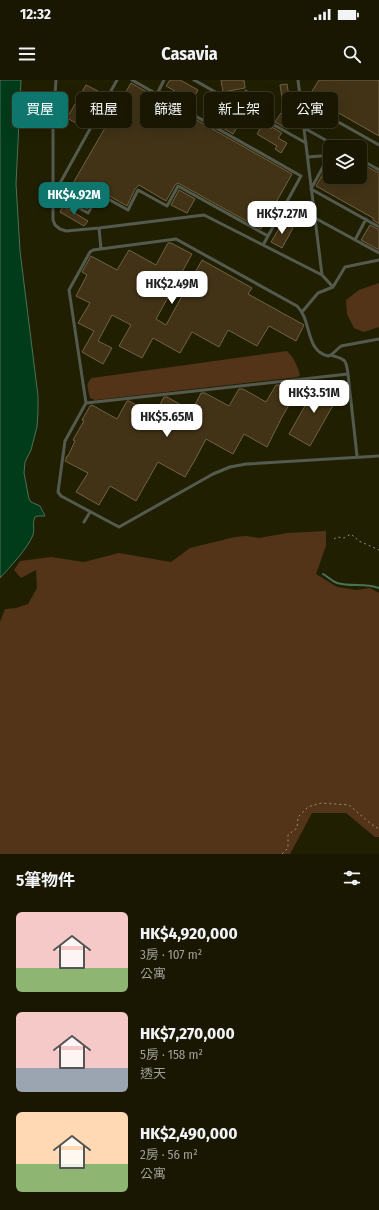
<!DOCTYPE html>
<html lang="zh-TW">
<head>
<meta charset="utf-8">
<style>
	body { margin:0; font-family:"Fira Sans Condensed","Noto Sans TC",sans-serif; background:#262410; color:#f1f3f6; height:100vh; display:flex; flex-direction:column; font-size:15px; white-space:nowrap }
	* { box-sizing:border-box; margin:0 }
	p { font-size:13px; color:#9f9f99 }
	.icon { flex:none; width:22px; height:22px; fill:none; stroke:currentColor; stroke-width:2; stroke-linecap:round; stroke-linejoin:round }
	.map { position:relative; height:774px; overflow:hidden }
	.details { display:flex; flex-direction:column; background:#191701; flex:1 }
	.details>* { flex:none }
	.banner { position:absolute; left:12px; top:12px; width:355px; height:36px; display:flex; gap:8px }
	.tools { position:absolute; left:323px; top:60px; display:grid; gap:8px }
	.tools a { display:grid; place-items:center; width:44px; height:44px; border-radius:6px; background:#191701; box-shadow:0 4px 16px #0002,0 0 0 1px #373623; font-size:20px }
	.price { position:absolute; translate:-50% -34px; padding:0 9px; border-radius:8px; background:#fff; color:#222; font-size:13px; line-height:26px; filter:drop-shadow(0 1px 2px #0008) }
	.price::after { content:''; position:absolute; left:50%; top:24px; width:12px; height:9px; margin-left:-6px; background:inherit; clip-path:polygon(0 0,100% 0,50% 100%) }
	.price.active { background:#0f766e; color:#fff }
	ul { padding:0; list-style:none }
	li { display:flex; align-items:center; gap:12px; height:100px; padding:0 16px }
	li span { display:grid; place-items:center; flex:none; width:112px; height:80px; border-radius:6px; color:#555 }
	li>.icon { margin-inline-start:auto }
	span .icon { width:48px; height:48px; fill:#fffc; stroke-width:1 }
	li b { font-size:17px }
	h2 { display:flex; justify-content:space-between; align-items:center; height:48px; padding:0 16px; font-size:17px }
	.pill { padding:0 14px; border-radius:6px; background:#191701; box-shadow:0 4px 16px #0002,0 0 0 1px #373623; font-size:14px; line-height:36px }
	.pill.active { background:#0f766e; color:#fff }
	.status { display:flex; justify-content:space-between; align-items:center; height:28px; padding:0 20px; background:#191701; direction:ltr }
	.status svg { height:11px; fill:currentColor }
	header { display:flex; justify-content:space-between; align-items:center; height:52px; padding:0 16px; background:#191701; font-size:18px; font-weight:700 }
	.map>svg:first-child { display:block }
	.green { fill:#543419 }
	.water { fill:#003b1a; stroke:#4a7356 }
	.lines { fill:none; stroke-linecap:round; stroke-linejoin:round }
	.stream { stroke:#4a7356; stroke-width:2 }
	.building { fill:#423316; stroke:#726244 }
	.path { stroke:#93927a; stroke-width:1; stroke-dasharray:2 3; stroke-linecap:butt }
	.lane { stroke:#545b4e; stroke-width:3 }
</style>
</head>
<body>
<div class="status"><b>12:32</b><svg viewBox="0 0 49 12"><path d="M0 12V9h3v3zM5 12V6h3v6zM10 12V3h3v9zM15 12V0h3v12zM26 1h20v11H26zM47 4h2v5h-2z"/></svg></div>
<header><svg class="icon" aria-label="menu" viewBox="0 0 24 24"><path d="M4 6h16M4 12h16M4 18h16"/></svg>Casavia<svg class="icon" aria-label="search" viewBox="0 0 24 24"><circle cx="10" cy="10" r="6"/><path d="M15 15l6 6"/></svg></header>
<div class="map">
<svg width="379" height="774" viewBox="0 0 379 774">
	<rect width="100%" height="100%" fill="#211f01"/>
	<path class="green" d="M 379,203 L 379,247 L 364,252 L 354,248 L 347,234 L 346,220 L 359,210 Z
		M 287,271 C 294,278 297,285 300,295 L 298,297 L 95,320 L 90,318 C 88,310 85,303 92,298 Z
		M 326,451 L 326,466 L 316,494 L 337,507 L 356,510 L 370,508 L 379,513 L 379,757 L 375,757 L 346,733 L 312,733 L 290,774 L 0,774 L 0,542 L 5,529 L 16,528 L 28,524 L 37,508 L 36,490 L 21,498 L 14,490 L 20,481 L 51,477 L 84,482 L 119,473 L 171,482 L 190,468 L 235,457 L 246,456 L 259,458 L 287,453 Z"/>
	<path class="water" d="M 0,0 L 21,0 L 16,104 L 20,171 L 38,316 L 38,332 L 37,347 L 31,370 L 25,382 L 24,393 L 29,419 L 31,422 L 40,426 L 45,436 L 38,436 L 35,437 C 32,443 35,449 33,455 C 28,468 9,488 0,498 Z"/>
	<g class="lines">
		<path class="stream" d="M 323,494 C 328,497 332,501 337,503 C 351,507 365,503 379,508"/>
	</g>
	<path class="building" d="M 170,0 L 180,0 L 198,10 L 192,21 L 166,6 Z
		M 221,0 L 244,0 L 245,8 L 223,12 Z
		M 319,0 L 379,0 L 379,56 L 309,16 Z
		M 131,3 L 292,94 L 261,149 L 178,103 L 175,105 L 166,121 L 139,105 L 135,109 L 127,126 L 99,110 L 96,112 L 87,129 L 65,117 Z
		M 287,4 L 290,23 L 283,24 L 280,5 Z
		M 86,5 L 104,14 L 85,48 L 67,38 Z
		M 249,13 L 267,23 L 260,33 L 243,24 Z
		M 235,27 L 246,33 L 233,54 L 223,48 Z
		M 281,33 L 292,40 L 287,49 L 275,42 Z
		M 263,44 L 271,49 L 272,47 L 282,53 L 278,58 L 287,63 L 281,73 L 275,69 L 277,66 L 257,54 Z
		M 330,81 L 330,97 L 360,97 L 360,92 L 364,85 L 379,93 L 379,144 L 373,140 L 373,138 L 316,106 Z
		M 179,110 L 195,119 L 187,133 L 171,125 Z
		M 63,126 L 88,141 L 84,146 L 60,132 Z
		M 283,142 L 293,148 L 282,168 L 271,162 Z
		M 370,145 L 379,150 L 379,170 L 361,160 Z
		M 168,163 L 171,163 L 192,174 L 156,239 L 166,245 L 202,180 L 252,208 L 248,214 L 304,245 L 296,261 L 269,246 L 257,266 L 228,250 L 219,267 L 192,252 L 180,273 L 153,258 L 142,278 L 119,266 L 131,245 L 112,235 L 98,261 L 112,268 L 103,284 L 82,272 L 94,251 L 78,243 L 90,223 L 76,216 L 87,195 L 82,192 L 91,176 L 117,190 L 129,170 L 156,185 Z
		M 319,301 L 340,313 L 310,366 L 289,354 Z
		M 276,305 L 280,305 L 296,313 L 282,337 L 267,367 L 244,354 L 233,374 L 206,359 L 196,378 L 185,397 L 158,382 L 136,421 L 110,406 L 99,425 L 76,412 L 88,393 L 65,381 L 66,379 L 67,376 L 68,376 L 75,361 L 73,360 L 84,341 L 82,340 L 90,326 L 92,325 L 117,339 L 127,321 L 129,321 L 154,335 L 164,317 L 167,317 L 192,331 L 201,313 L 205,313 L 229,326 L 239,309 L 243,309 L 266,322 Z"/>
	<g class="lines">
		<path class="path" d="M 334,459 L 337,457 L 344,458 L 351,454 L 359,461 L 379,470
			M 282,774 L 288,768 L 288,755 L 297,748 L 298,737 L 308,727 L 321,723 L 349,725 L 371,744 L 379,749"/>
		<path class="lane" d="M 56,0 L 53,41 L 53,140 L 55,145 L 60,149 L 66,151 L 99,148 L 204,135 L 322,195
			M 117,0 L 54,114 L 88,133 L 99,114 L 128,130 L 138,110 L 167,126 L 178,106 L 268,156 L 301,96 L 132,0
			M 194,0 L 306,63
			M 298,0 L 322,195 L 333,207
			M 157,14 L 164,0
			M 301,21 L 379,65
			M 238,25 L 246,11
			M 213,46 L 227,19
			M 304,48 L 338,67
			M 330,74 L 311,109 L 379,147
			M 308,77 L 321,76
			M 360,79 L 379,90
			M 315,138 L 379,173
			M 99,148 L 101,169
			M 355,160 L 366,139
			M 263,165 L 268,156
			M 302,232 L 318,213 L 333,207 L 345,187 L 379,180
			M 379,259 L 341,266 L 331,275 L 328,276 C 305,271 312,240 297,226 L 176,159 L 93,170 L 90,172 L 69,210 L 86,323 L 65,361 L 58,412 L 61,416 L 119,447 L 213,394 L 230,387 L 246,384 L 379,376
			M 331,275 C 345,280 346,278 348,294
			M 86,323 L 348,294 L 357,376
			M 84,442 L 90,432"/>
	</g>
</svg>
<div class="tools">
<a><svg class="icon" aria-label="layers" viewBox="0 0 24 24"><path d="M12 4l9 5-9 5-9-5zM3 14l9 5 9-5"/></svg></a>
</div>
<b class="price active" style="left:74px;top:136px">HK$4.92M</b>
<b class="price" style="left:282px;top:155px">HK$7.27M</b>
<b class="price" style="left:172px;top:225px">HK$2.49M</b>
<b class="price" style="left:314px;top:334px">HK$3.51M</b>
<b class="price" style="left:167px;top:358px">HK$5.65M</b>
<div class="banner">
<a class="pill active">買屋</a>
<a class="pill">租屋</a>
<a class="pill">篩選</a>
<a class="pill">新上架</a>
<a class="pill">公寓</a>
</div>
</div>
<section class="details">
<h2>5筆物件<svg class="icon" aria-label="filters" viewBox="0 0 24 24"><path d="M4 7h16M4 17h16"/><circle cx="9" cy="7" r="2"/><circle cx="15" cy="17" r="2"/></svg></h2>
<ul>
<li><span style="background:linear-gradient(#f6c9c9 70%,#8fb573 0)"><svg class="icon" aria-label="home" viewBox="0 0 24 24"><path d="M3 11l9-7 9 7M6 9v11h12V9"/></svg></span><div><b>HK$4,920,000</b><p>3房 · 107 m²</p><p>公寓</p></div></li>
<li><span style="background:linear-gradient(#f6c9c9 70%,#9aa5b1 0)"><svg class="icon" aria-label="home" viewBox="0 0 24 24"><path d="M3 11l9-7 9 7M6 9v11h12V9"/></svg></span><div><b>HK$7,270,000</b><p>5房 · 158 m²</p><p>透天</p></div></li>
<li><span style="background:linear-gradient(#ffd9b3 65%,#8fb573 0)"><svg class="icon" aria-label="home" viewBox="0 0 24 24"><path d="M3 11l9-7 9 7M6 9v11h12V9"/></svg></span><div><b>HK$2,490,000</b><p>2房 · 56 m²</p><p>公寓</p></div></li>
</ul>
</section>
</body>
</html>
